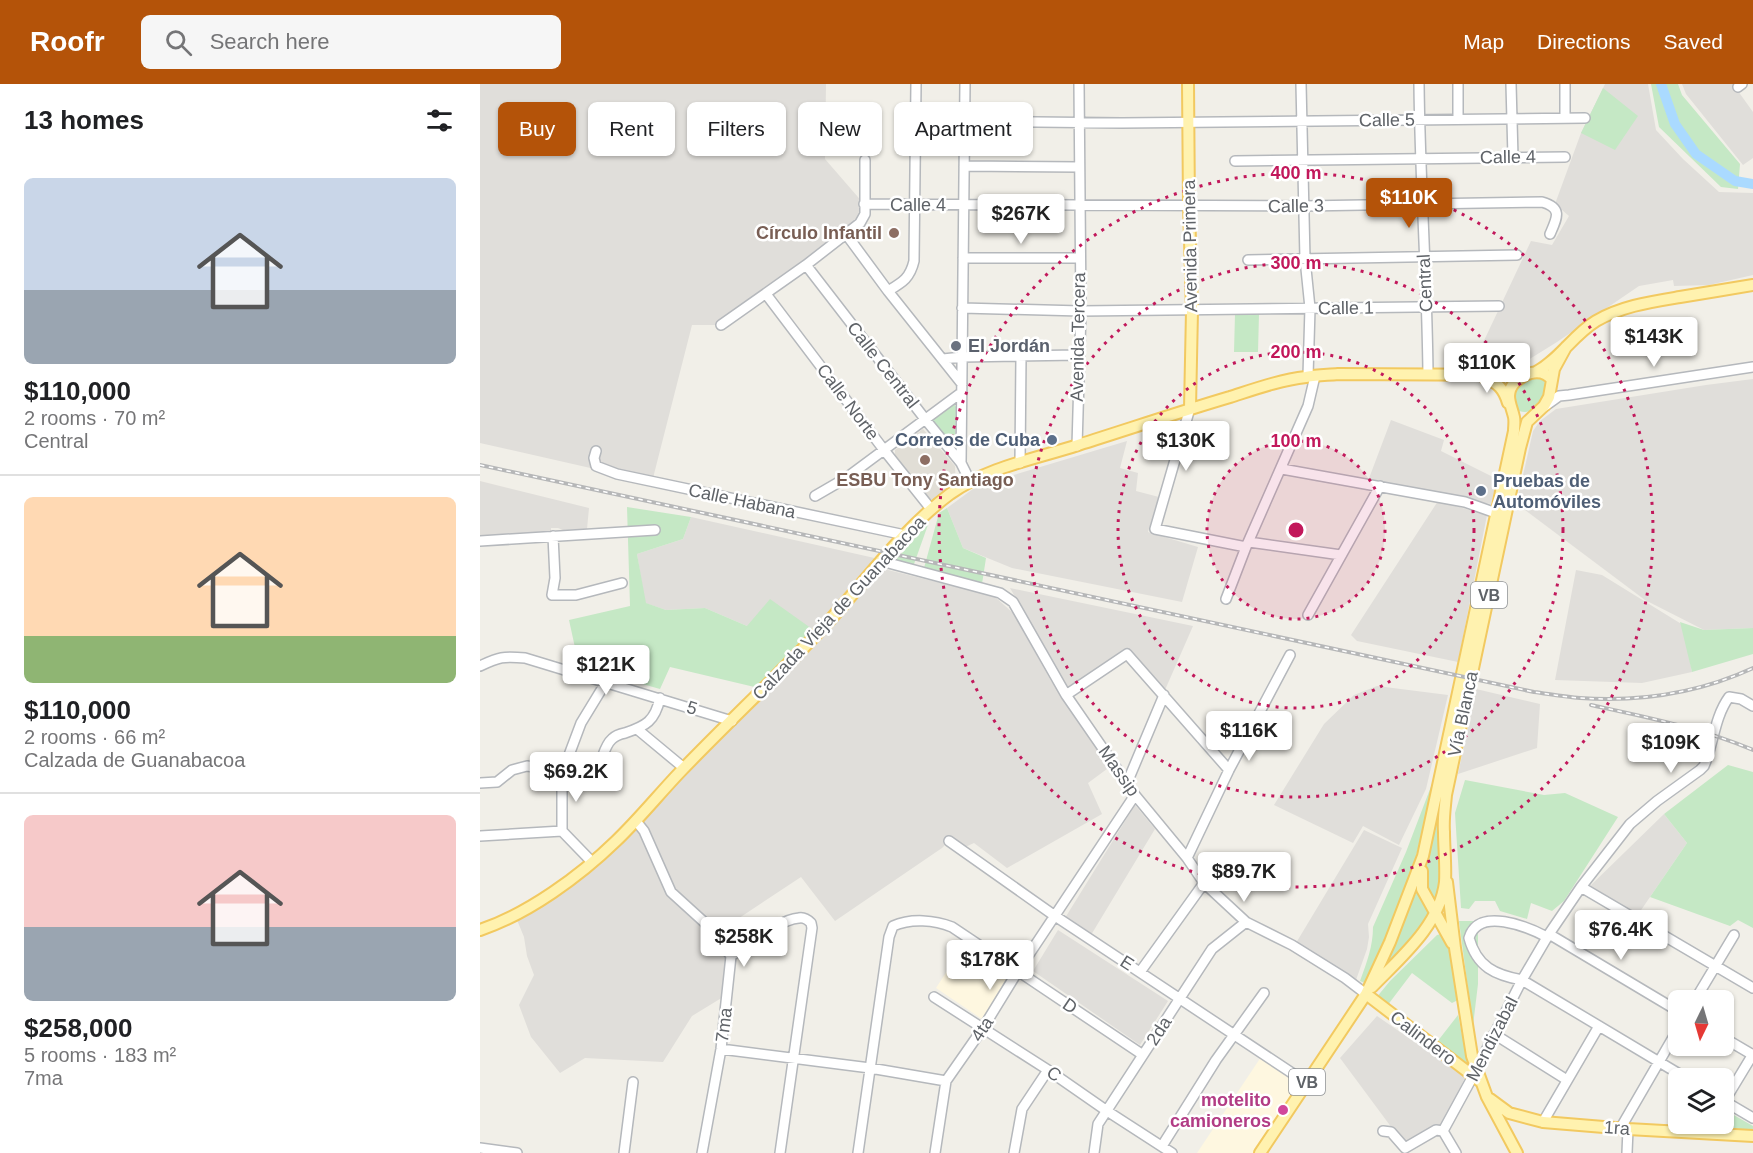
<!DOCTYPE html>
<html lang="en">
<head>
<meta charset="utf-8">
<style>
	body { margin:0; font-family:Helvetica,sans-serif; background:#f6f6f6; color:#202124; height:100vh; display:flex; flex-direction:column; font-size:22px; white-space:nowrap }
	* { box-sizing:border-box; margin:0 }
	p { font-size:20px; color:#757577 }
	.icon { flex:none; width:33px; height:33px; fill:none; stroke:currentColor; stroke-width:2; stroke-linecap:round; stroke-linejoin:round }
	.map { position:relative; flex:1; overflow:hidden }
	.drawer { display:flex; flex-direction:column; background:#fff; width:480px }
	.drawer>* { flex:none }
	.guide { position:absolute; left:18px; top:18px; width:570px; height:54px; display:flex; gap:12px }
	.needle { width:39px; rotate:185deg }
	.controls { position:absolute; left:1188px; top:906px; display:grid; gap:12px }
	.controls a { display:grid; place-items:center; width:66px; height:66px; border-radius:9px; background:#fff; box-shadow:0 2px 4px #0004; font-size:30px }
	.price { position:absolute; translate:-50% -51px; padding:0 14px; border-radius:6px; background:#fff; color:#222; font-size:20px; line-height:39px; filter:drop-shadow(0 2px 3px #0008) }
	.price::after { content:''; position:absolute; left:50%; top:36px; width:18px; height:14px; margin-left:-9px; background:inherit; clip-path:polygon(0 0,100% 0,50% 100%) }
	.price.active { background:#b45309; color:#fff }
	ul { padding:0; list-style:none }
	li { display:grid; align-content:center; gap:12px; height:318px; padding:0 24px }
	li+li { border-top:2px solid #e0e0e0 }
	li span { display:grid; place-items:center; height:186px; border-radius:9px; color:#555 }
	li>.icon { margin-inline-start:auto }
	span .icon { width:108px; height:108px; fill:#fffc; stroke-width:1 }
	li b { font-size:26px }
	h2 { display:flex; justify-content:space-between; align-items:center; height:72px; padding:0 24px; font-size:26px }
	.pill { padding:0 21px; border-radius:9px; background:#fff; box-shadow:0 2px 4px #0004; font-size:21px; line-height:54px }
	.pill.active { background:#b45309; color:#fff }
	header { display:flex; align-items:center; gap:36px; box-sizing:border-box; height:84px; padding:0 30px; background:#b45309; color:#fff }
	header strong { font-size:28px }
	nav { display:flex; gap:33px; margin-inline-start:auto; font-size:21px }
	.search { width:420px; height:54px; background:#f6f6f6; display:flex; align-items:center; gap:15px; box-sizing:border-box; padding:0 21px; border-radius:9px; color:#757577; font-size:22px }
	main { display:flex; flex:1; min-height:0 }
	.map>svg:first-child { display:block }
	.commercial { fill:#fef7e0 }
	.industrial { fill:#e0deda }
	.education { fill:#e1ded6 }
	.green { fill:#c5e8c5 }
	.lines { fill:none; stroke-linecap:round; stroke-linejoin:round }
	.river { stroke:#aadaff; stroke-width:10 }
	.minor-casing { stroke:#b5b8bc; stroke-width:12 }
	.major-casing { stroke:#f2c960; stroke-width:14 }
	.minor { stroke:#fff; stroke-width:9 }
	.major { stroke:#fff2af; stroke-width:10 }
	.rail-casing { stroke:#b6b7b8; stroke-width:4 }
	.rail { stroke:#fff; stroke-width:1.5; stroke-dasharray:4.5; stroke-linecap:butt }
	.ring { fill:none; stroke:#c2185b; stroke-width:3; stroke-dasharray:3 6 }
	.education-dot { fill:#8d6e63; stroke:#fff; stroke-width:2 }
	.worship-dot { fill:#6b7280; stroke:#fff; stroke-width:2 }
	.service-dot { fill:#5c6f8a; stroke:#fff; stroke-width:2 }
	.hotel-dot { fill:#d1479c; stroke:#fff; stroke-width:2 }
	.labels { text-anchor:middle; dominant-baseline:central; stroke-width:5; stroke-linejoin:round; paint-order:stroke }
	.shield { fill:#fff; stroke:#8f9295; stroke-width:1.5 }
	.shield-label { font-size:16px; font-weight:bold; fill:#5f6368 }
	.street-label { font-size:18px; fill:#5f6368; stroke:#fff }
	.education-label { font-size:18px; font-weight:bold; fill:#785e54; stroke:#fff; text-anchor:end }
	.worship-label { font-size:18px; font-weight:bold; fill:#5b616d; stroke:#fff; text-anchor:start }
	.service-label { font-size:18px; font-weight:bold; fill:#4e5e75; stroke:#fff; text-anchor:end }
	.hotel-label { font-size:18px; font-weight:bold; fill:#b23c85; stroke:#fff; text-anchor:end }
	.centre { fill:#c2185b; stroke:#fff; stroke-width:3 }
	.ring-label { font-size:18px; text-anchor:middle; font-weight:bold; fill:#c2185b; stroke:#fff; stroke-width:5; stroke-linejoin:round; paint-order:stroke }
</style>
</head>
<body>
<header>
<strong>Roofr</strong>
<div class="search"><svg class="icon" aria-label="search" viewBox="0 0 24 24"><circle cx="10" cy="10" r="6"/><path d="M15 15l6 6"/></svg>Search here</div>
<nav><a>Map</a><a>Directions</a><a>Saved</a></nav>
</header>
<main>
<section class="drawer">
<h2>13 homes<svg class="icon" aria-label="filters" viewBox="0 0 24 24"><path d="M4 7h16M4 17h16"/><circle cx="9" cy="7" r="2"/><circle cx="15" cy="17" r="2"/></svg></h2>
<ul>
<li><span style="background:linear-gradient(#c9d6e8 60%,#9aa5b1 0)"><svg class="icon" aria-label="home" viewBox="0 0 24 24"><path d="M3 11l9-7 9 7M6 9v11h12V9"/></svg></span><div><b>$110,000</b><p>2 rooms · 70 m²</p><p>Central</p></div></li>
<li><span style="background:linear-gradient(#ffd9b3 75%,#8fb573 0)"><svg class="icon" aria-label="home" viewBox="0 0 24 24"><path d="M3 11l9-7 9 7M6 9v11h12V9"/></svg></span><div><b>$110,000</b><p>2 rooms · 66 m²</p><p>Calzada de Guanabacoa</p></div></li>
<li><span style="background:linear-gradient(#f6c9c9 60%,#9aa5b1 0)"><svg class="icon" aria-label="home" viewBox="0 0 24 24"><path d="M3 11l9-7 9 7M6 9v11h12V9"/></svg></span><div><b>$258,000</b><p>5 rooms · 183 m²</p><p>7ma</p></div></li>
</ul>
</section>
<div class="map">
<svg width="1273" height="1069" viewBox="0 0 1273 1069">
	<rect width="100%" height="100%" fill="#f1efe8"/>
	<path class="commercial" d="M 485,859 L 532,888 L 502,935 L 456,904 Z
		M 781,973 L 819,1002 L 774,1069 L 717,1069 Z"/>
	<path class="industrial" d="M 0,0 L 346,0 L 345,75 L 384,120 L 380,139 L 241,241 L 212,241 L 172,398 L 0,359 Z
		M 1125,0 L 1168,0 L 1176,46 L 1203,75 L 1239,108 L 1273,109 L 1273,191 L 1229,201 L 1194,202 L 1193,196 L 1159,202 L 1077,258 L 1032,286 L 993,280 L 1051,157 L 1072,161 L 1089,132 L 1075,120 L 1101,49 Z
		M 1202,0 L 1253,0 L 1273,28 L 1273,74 L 1263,81 L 1206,10 Z
		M 1273,295 L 1273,544 L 1224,546 L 1165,516 L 1041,423 L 1037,418 L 1053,347 L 1060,337 L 1076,325 L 1226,301 Z
		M 911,336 L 964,356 L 961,367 L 1017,395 L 1011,420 L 900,402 L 888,397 Z
		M 647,357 L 640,384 L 658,389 L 656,407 L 679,413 L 668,448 L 718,463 L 702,518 L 532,484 L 483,464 L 467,424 L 497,402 Z
		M 0,397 L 109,424 L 107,445 L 83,446 L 78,444 L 71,444 L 71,449 L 0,453 Z
		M 958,417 L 1007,431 L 978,578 L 877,557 L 871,551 Z
		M 211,433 L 399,475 L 408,486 L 514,512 L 533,529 L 571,597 L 631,682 L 608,699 L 622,730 L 527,784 L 494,759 L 481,765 L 469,757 L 462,764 L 355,837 L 321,793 L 238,848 L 251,872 L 248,910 L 212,932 L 183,978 L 105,974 L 80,989 L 51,953 L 39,921 L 54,891 L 47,872 L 44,853 L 35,831 L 92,795 L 328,551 L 334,547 L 267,542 L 225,524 L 186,526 L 165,519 L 157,470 L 203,455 Z
		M 1096,486 L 1122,491 L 1203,541 L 1212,588 L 1162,599 L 1075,596 Z
		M 530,504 L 713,542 L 685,606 L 648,566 L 588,605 Z
		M 897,602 L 968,611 L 946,705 L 919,761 L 883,742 L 873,759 L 794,721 L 844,640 L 874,611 Z
		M 996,605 L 1060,620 L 1057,664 L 978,690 Z
		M 655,721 L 675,745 L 611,851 L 585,834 Z
		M 1184,730 L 1207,759 L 1157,832 L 1109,803 Z
		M 884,746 L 922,764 L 888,840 L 889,853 L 887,865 L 876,896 L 816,859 Z
		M 578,846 L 688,917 L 660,961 L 553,887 Z
		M 897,932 L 985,993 L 965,1038 L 926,1063 L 860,974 Z"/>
	<path class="education" d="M 443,345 L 475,382 L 476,402 L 463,413 L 453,416 L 449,415 L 415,371 L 415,366 Z"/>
	<path class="green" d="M 1171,0 L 1198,0 L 1202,11 L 1260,80 L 1258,105 L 1241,103 L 1179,43 Z
		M 1123,4 L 1158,32 L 1135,66 L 1101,49 Z
		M 755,230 L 779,230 L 778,268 L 754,268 Z
		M 1051,292 L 1063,293 C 1070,305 1059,326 1045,328 C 1041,328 1039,327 1036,325 C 1029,306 1037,303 1051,292 Z
		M 472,321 L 475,321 L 476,323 L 475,362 L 474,364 L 451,336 Z
		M 147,423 L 211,433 L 203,455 L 157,470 L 166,519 L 186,526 L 225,524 L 267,542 L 290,515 L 335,547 L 328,551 L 283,605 L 190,583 L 180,605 L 99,582 L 89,536 L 150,522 Z
		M 467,424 L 483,464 L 506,474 L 502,500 L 444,484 L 459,429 Z
		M 449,438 L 434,480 L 426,481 L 414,478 Z
		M 1200,538 L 1224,546 L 1273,544 L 1273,570 L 1212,588 Z
		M 1248,681 L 1273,688 L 1273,844 L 1258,836 L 1250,842 L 1170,813 L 1207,759 L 1184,730 Z
		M 955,692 L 930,798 L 887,900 L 880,897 C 887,878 893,862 893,843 L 926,768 Z
		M 985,696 L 1064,711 L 1085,709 L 1138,733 L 1084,817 L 1072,827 L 1051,819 L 1047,835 L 1020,827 L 1015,817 L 995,817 L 989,825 L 981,824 L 975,729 Z
		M 958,726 L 962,794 L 956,818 L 946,810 L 943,796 Z
		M 937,807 L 951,828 C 943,845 922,869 906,879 L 904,877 Z
		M 979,837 L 998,837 L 998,900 L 992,950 L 990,920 Z
		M 961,850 C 976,859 976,899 978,916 L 972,919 L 932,889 L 907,922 L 896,914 L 910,897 L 957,851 Z
		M 978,931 L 984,960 L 993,986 L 957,958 Z
		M 1245,1026 L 1273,1042 L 1273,1047 L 1232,1045 L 1236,1040 L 1244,1040 L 1244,1029 Z"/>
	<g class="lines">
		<path class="river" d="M 1181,0 L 1195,40 L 1216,70 L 1255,97 L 1273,100"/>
		<g class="minor-casing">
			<path id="minor" d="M 485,0 L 481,379 L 490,397
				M 821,0 L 825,175 L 830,224 L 828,292
				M 939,0 C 940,97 947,193 948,290
				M 978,0 L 978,35
				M 1031,0 L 1033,73
				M 1085,0 L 1085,34
				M 1258,3 L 1262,0
				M 484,37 L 642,39 L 1105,34
				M 755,77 L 1085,73
				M 484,82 L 599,83
				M 384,120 L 824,122 L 1062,118 C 1083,124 1077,134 1070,150
				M 366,150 L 408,207 L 482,300
				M 483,174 L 600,174
				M 768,176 L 1037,171
				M 326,181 L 445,335 L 481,379
				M 408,207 C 423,198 430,194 434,177 L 436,0
				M 286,210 L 404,366 L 451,425
				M 482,224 L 601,227 L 1019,222
				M 241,241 L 326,181 L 380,139 L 385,130 L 385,76
				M 463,275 L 482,273 L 598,271
				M 1065,322 L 1079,312 L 1089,311 L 1273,283
				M 710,324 L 675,445 L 766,463
				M 597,362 L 601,227 L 599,0
				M 116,367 L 114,374 L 116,382 L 137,390 L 425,451
				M 540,379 L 541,272
				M 802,385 L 985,418 L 1016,429
				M 335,412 L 366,394 L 482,308
				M 73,452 L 75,494 L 72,511 L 96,511 L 142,499
				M 0,457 L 175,446
				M 769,458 L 861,471
				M 401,477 L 520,509 L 533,518 L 586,611 L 655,711 L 707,774 L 724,799 L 766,838 L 812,861 L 865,894 L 886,910
				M 746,515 L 766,463 L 828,322 L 835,292
				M 828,531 L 900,402
				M 0,582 C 19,573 23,572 45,574 L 252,637
				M 586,611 L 647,570 L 749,686
				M 157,645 L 204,684
				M 119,681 C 123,673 125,661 132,655 C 135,652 140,650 145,649 C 166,642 175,637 180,614
				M 0,699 L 17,698 L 32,686 L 47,682 L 62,684 L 80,695
				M 647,699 L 684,611
				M 156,737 L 164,747 L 191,808 L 224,838 L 251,872 L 241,965 L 222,1069
				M 82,747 L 82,704 L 80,695 L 101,639 L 126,598
				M 0,752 L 82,747 L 112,778
				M 469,757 L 575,832 L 827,999
				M 707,774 L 749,686 L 810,571
				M 1101,803 L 1273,904
				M 1069,850 L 1198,927
				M 1067,853 C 1048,843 998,822 989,854 C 997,883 1015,891 1042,896 L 1206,994
				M 251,872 C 268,861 300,835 319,834 C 324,833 327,835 331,839 L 332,844 L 300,1069
				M 660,888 L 724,799
				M 454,913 L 568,986 L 627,1027 L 692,1069
				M 1215,916 L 1254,851
				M 1014,950 L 1087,996
				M 1244,954 L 1273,971
				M 241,965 L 390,984 L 466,997
				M 1244,1017 L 1273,1034
				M 1244,1018 L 1273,970
				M 1063,1038 L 1119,942
				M 1140,1045 L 1198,945
				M 903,1047 L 911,1048 L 925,1064 L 956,1046 L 963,1047
				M 963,1047 L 993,992 L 1042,896 L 1069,850 L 1101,803 L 1150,740 L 1177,717 L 1220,686 L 1224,682 C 1234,659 1234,634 1249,613 L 1261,615 L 1273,622
				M 963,1047 L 976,1069
				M 682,1062 L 736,976 L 784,909
				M 0,1064 L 37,1069
				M 144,1069 L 153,998
				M 378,1069 L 409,853 L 413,842 C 431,834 455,836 472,843 L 663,971
				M 455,1069 L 466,997 L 503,944 L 538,887 L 655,711
				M 534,1069 L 542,1025 L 568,986
				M 614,1069 L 618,1040 L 732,865 L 766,838
				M 1147,1069 L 1148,1045"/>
		</g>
		<g class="major-casing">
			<path id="major" d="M 708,0 L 709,122 L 712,227 L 710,324
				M 1056,288 C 1079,276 1093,251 1116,237 C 1142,222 1170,218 1200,213 C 1224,209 1249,205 1273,201
				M 1005,294 C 1018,299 1024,305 1028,319
				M 942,787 L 942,805 L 972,859
				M 967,798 L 975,864 L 992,972 L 1007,1013 L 1037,1069
				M 0,846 C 48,830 100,792 136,757 C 159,735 179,710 201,687 C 250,636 302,588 350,536 C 389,493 423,445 470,410 C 508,383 555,375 598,361 C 649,345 699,328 750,313 C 775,305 800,296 826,293 C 837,291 848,291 858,290 L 1045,291
				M 892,903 C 920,874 960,841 965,798 C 966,781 964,764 964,748 C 963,735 965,723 966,711 L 1040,364 L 1047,338 L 1064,322 L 1069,313 L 1074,285 L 1086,263
				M 886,910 L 1001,998
				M 1010,1015 L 1029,1029 L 1063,1038 L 1148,1045 L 1273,1052
				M 780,1069 L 886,910 L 910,858 L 943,772 L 1034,347 C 1034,342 1035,338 1034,333 C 1031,320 1024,310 1035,298 C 1040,294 1045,290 1051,289 C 1060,287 1067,289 1072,296"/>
		</g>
		<use href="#minor" class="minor"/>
		<use href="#major" class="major"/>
		<g class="rail-casing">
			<path id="rail" d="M 0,381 L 1054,608 C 1069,610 1085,613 1100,614 C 1159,618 1219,609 1273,584
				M 1111,621 C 1166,633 1221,644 1273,666"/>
		</g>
		<use href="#rail" class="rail"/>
	</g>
	<circle cx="816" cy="446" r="89" fill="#c2185b" fill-opacity=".12"/>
	<g class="ring">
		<circle cx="816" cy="446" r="89"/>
		<circle cx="816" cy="446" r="178"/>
		<circle cx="816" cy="446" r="267"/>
		<circle cx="816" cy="446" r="357"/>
	</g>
	<g class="education-dot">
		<circle cx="414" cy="149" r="6"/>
		<circle cx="445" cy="376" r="6"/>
	</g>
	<circle class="worship-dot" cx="476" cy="262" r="6"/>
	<g class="service-dot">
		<circle cx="572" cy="356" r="6"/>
		<circle cx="1001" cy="407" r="6"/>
	</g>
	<circle class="hotel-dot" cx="803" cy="1026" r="6"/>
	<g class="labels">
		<g class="shield">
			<rect x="991" y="498" width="36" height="26" rx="4.5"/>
			<rect x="809" y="985" width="36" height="26" rx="4.5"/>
		</g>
		<g class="shield-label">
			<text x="1009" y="511">VB</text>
			<text x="827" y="998">VB</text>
		</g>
		<g class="street-label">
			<text transform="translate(907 36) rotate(-1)">Calle 5</text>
			<text transform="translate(1028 73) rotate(-1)">Calle 4</text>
			<text x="438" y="121">Calle 4</text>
			<text transform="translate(816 122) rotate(-1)">Calle 3</text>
			<text transform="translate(710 162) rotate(-91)">Avenida Primera</text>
			<text transform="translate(945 199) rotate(-93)">Central</text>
			<text transform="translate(866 224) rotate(-1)">Calle 1</text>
			<text transform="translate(598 253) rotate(-89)">Avenida Tercera</text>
			<text transform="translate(403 281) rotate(52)">Calle Central</text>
			<text transform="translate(368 318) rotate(53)">Calle Norte</text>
			<text transform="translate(262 417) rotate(12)">Calle Habana</text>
			<text transform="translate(359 524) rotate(-47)">Calzada Vieja de Guanabacoa</text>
			<text transform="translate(212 624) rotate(17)">5</text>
			<text transform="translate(983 630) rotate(-78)">Vía Blanca</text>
			<text transform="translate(639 687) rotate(55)">Massip</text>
			<text transform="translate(647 879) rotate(33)">E</text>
			<text transform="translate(590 922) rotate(34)">D</text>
			<text transform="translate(244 941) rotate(-83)">7ma</text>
			<text transform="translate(502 945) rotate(-57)">4ta</text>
			<text transform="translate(679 947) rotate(-57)">2da</text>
			<text transform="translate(943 954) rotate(37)">Calindero</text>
			<text transform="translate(1012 955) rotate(-63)">Mendizabal</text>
			<text transform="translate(574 990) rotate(34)">C</text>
			<text transform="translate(1137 1044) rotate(4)">1ra</text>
		</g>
		<g class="education-label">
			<text x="402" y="149">Círculo Infantil</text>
			<text x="445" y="396" text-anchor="middle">ESBU Tony Santiago</text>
		</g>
		<g class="worship-label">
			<text x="488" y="262">El Jordán</text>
		</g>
		<g class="service-label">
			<text x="560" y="356">Correos de Cuba</text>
			<text x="1013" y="397" text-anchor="start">Pruebas de<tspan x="1013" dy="21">Automóviles</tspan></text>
		</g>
		<g class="hotel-label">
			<text x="791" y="1016">motelito<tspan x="791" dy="21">camioneros</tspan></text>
		</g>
	</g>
	<circle cx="816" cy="446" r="9" class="centre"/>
	<g class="ring-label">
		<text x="816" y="95">400 m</text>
		<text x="816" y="185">300 m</text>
		<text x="816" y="274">200 m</text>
		<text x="816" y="363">100 m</text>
	</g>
</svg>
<div class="controls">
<a><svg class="needle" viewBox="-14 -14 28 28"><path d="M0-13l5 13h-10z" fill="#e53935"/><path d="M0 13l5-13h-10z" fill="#757577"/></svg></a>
<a><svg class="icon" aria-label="layers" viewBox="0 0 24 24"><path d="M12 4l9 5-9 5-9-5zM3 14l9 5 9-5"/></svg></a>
</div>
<b class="price active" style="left:929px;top:145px">$110K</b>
<b class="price" style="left:541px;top:161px">$267K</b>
<b class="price" style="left:1174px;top:284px">$143K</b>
<b class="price" style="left:1007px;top:310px">$110K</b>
<b class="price" style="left:706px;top:388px">$130K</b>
<b class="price" style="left:126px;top:612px">$121K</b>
<b class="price" style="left:769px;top:678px">$116K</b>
<b class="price" style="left:1191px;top:690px">$109K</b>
<b class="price" style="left:96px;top:719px">$69.2K</b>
<b class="price" style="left:764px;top:819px">$89.7K</b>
<b class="price" style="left:1141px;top:877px">$76.4K</b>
<b class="price" style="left:264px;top:884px">$258K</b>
<b class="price" style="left:510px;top:907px">$178K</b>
<div class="guide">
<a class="pill active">Buy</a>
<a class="pill">Rent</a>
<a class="pill">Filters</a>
<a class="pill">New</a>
<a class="pill">Apartment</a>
</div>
</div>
</main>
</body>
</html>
